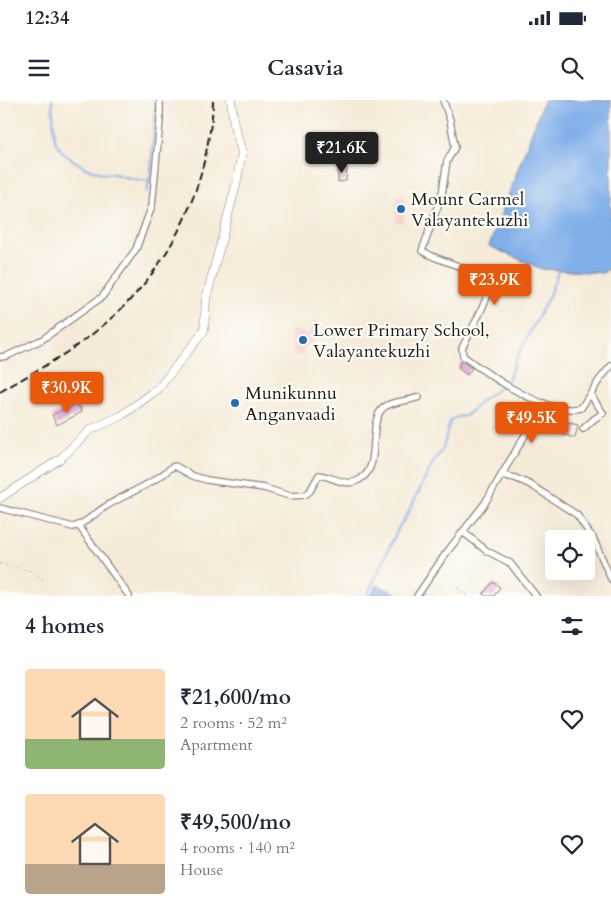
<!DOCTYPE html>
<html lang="en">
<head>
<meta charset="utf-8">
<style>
	body { margin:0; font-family:Cardo,serif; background:#f6f6f7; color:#1f2937; height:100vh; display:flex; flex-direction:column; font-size:19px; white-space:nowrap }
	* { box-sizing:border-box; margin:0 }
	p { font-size:16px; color:#747a83 }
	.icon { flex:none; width:28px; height:28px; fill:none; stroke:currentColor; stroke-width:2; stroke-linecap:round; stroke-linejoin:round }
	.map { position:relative; height:496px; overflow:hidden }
	.panel { display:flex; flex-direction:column; background:#fff; flex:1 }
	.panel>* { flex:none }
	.tools { position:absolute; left:545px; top:430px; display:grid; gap:10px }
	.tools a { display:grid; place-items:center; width:50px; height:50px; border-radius:5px; background:#fff; box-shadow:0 5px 20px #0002; font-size:25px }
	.price { position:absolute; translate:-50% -42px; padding:0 11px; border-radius:5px; background:#ea580c; color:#fff; font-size:16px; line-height:32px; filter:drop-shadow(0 1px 2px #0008) }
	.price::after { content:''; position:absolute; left:50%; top:30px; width:15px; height:11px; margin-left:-8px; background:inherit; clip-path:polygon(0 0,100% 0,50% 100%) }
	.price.on { background:#222; color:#fff }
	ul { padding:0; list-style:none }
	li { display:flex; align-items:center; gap:15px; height:125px; padding:0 25px }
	li span { display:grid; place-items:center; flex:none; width:140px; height:100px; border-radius:5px; color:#555 }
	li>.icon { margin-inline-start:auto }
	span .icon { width:60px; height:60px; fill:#fffc; stroke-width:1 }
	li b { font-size:21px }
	h2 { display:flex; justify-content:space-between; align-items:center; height:60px; padding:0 25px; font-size:21px }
	.status { display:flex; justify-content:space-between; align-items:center; height:35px; padding:0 25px; background:#fff; direction:ltr }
	.status svg { height:14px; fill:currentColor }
	header { display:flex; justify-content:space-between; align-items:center; height:65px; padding:0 25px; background:#fff; font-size:22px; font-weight:700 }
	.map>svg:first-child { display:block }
	.built { fill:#f7cfd0 }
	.water { fill:#80afea; stroke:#4e6683 }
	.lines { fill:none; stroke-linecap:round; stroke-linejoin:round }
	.stream { stroke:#80afea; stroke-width:2 }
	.building { fill:#de97cb }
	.street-casing { stroke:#89847a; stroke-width:8 }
	.secondary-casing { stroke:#89847a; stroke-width:9 }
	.path { stroke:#89847a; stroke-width:1; stroke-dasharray:1 4; stroke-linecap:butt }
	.street { stroke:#fff; stroke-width:5.5 }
	.secondary { stroke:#fff; stroke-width:8 }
	.rail { stroke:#1c1c1c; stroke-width:2; stroke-dasharray:8 4; stroke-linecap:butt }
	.poi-dot { fill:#1f6fb2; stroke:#fdfcf7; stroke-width:2 }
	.labels { text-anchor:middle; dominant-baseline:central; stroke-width:4.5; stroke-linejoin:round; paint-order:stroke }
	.poi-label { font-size:18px; fill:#1c1c1c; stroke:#fdfcf7; text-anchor:start }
</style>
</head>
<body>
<div class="status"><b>12:34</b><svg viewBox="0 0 49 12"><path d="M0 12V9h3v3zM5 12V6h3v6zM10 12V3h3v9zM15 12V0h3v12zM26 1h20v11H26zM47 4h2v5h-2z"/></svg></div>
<header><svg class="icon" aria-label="menu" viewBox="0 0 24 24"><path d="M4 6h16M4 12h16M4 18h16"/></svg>Casavia<svg class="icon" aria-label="search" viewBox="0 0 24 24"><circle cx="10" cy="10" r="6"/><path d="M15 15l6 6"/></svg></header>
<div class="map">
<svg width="611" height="496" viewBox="0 0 611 496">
	<rect width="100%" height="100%" fill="#fdfcf7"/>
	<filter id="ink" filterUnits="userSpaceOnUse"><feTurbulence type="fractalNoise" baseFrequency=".02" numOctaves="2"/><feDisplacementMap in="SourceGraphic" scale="10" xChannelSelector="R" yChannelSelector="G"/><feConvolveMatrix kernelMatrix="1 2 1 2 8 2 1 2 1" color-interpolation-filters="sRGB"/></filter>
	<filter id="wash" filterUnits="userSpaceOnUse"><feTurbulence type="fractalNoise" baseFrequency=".0096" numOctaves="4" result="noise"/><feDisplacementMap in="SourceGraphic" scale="20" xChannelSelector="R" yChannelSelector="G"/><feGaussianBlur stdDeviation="1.12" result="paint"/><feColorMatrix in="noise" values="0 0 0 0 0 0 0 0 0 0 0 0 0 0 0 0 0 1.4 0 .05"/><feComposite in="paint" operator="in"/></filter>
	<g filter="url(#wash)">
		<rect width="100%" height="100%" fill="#f6ebd8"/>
		<path class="built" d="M 405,95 L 404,123 L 396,122 L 397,96 Z
			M 313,220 L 320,223 L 312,247 L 305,245 L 301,256 L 294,254 L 292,236 L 289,229 L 308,234 Z"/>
		<path class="water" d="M 544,0 L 611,0 L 611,166 L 603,173 L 542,169 L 489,146 Z
			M 377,485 L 402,496 L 371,496 Z"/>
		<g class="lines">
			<path class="stream" d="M 52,0 L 55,41 L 63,53 L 85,68 L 106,74 L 114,74 L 133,79 L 148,81
				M 147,92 L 151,72 L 156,0
				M 508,280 L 516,259 L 549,196 L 559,169
				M 367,496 L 399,427 L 408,413 L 435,359 L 443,349 L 450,321 L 457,317 L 466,316 L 485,298 L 501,287"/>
		</g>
		<g id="blocks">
			<path class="building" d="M 338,66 L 347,69 L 346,81 L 338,82 Z
				M 461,261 L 472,268 L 467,275 L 458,268 Z
				M 77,303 L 82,312 L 57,325 L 52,315 Z
				M 565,322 L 578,325 L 575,338 L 561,334 Z
				M 493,482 L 500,487 L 494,496 L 485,496 L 483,494 Z"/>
		</g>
	</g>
	<g filter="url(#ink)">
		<use href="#blocks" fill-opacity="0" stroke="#89847a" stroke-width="1"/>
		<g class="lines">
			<g class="street-casing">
				<path id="street" d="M 443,0 L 450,20 L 455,47 L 447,61 L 442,94 L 422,151 L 434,157 L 488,177 L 492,186 L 478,217 L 462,248 L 463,256 C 490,276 547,316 581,308 L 600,279 L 611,266
					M 0,257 L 7,256 L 43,239 L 102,197 L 136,149 L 152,106 L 160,21 L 160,0
					M 583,329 L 594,319 L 603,313 L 590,294
					M 502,375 L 515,378 L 531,385 L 577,415 L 594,440 L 611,479
					M 0,408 L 73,427 C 84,425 95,413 105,407 C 127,393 152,385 172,367 L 175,366 L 193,376 L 207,380 L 264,388 L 290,396 L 305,395 L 310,391 L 319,375 C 330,376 343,385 354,382 C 385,373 366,327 382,309 C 391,300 408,302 419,297
					M 79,426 L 129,496
					M 463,432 L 487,451 L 510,463 L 536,496
					M 417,496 L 444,456 L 485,403 L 544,303"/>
			</g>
			<g class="secondary-casing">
				<path id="secondary" d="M 0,398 L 60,359 L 90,330 L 121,316 L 158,289 L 204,231 L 206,199 L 236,85 L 242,52 L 234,25 L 231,0"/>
			</g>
			<path class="path" d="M 0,464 L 31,471 L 46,481
				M 458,488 L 467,496"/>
			<use href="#street" class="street"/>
			<use href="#secondary" class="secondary"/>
			<path class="rail" d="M 0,292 C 37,270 76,250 108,221 C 159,177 192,118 206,53 C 209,36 213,17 213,0"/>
		</g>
	</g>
	<g class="poi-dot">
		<circle cx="401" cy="109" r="5"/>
		<circle cx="303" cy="240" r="5"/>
		<circle cx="235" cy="303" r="5"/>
	</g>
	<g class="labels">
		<g class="poi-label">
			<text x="411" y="99">Mount Carmel<tspan x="411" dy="21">Valayantekuzhi</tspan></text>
			<text x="313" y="230">Lower Primary School,<tspan x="313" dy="21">Valayantekuzhi</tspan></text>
			<text x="245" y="293">Munikunnu<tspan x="245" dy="21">Anganvaadi</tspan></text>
		</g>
	</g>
</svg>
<div class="tools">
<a><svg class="icon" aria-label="locate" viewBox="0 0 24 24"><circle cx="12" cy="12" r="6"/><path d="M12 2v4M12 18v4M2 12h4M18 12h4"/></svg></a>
</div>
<b class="price on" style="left:342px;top:74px">₹21.6K</b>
<b class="price" style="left:495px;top:206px">₹23.9K</b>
<b class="price" style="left:67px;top:314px">₹30.9K</b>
<b class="price" style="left:532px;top:344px">₹49.5K</b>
</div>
<section class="panel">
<h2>4 homes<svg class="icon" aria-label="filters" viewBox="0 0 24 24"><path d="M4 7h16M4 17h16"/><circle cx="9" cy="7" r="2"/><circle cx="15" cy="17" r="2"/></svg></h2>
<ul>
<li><span style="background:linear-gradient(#ffd9b3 70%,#8fb573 0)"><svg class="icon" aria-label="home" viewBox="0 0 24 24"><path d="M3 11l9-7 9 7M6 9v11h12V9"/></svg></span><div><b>₹21,600/mo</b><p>2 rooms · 52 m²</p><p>Apartment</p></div><svg class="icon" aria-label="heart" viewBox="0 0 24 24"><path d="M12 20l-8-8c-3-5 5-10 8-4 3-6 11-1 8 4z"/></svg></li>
<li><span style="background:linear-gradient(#ffd9b3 70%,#b9a48a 0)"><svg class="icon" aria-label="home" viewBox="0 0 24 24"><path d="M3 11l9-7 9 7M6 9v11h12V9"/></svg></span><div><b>₹49,500/mo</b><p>4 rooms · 140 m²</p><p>House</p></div><svg class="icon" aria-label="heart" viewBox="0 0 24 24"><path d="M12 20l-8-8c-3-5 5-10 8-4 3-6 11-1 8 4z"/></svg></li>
</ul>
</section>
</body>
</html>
